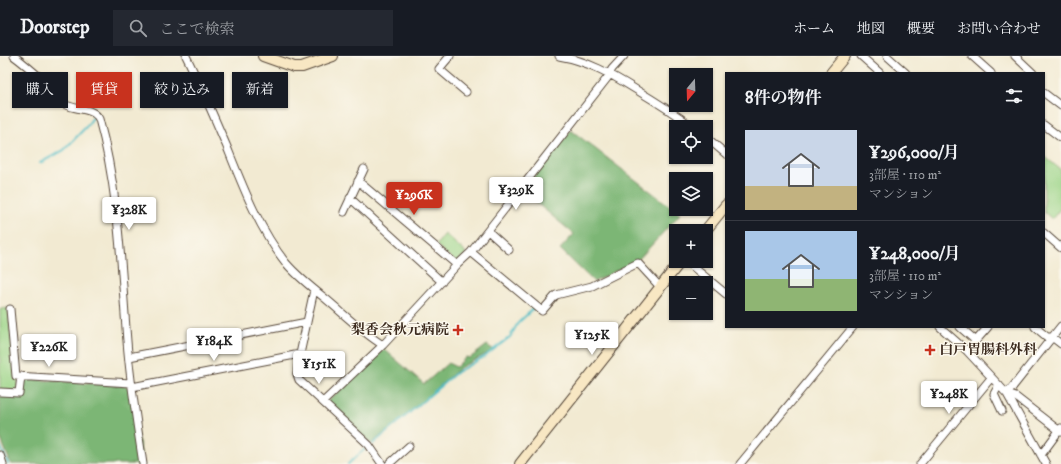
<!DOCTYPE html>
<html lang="ja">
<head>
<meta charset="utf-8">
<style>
	body { margin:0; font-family:"IM FELL DW Pica","Noto Serif JP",serif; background:#242831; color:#f1f3f6; height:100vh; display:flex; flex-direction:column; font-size:15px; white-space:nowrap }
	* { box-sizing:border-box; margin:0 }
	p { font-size:13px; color:#9ea1a6 }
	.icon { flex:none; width:22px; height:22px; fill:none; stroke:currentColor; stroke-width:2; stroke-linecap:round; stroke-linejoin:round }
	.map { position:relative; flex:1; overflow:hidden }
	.drawer { position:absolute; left:725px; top:16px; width:320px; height:256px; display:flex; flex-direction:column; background:#171b24; border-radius:0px; box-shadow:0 1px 3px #0004 }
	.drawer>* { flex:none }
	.banner { position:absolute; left:12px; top:16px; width:380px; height:36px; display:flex; gap:8px }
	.needle { width:26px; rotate:199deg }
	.buttons { position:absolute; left:669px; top:12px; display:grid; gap:8px }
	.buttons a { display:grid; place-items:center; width:44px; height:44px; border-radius:0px; background:#171b24; box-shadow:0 1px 3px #0004; font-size:20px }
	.price { position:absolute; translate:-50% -34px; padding:0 9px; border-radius:4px; background:#fff; color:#222; font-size:13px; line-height:26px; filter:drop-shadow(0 1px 2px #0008) }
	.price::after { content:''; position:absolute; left:50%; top:24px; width:12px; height:9px; margin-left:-6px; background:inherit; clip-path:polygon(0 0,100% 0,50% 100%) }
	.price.active { background:#c8321e; color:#fff }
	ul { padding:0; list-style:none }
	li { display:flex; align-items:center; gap:12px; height:100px; padding:0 20px }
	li+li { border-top:1px solid #363941 }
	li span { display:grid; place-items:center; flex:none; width:112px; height:80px; border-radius:0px; color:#555 }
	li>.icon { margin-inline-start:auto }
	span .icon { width:48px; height:48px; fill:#fffc; stroke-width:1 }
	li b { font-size:17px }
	h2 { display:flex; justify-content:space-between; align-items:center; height:48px; padding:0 20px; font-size:17px }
	.tag { padding:0 14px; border-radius:0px; background:#171b24; box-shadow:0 1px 3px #0004; font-size:14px; line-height:36px }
	.tag.active { background:#c8321e; color:#fff }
	header { display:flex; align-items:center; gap:24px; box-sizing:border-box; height:56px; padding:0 20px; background:#171b24; border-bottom:1px solid #363941 }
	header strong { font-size:19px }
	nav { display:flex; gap:22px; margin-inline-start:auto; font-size:14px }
	.search { width:280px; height:36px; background:#242831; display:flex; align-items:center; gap:10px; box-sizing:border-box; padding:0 14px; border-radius:0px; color:#9ea1a6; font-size:15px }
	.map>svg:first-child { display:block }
	.green { fill:#9bd487; stroke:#6b7f52 }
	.forest { fill:#7cb674; stroke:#5c7049 }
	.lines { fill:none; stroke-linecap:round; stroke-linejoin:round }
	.stream { stroke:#50bec7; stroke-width:2 }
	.street-casing { stroke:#564739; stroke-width:9 }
	.secondary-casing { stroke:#564739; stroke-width:12 }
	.street { stroke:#fff; stroke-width:7 }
	.secondary { stroke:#f8e7c3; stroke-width:10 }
	.poi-dot { fill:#c8321e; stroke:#fbf7ec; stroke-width:1.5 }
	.labels { text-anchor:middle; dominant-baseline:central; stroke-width:3; stroke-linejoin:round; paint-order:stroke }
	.poi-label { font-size:14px; font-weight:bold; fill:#3b2a1e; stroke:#fbf7ec; text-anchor:end }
</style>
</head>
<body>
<header>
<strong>Doorstep</strong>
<div class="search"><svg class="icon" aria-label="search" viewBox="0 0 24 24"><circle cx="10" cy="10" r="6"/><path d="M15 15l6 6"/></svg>ここで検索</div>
<nav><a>ホーム</a><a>地図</a><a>概要</a><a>お問い合わせ</a></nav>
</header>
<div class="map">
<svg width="1061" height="408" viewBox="0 0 1061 408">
	<rect width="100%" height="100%" fill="#fbf7ec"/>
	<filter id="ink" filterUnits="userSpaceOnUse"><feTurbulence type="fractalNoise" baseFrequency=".025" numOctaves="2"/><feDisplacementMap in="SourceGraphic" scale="8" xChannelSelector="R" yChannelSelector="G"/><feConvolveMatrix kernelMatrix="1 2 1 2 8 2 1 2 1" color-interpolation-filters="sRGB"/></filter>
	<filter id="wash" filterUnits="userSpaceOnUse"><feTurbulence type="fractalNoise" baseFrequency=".012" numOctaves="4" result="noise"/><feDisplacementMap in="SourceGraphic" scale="16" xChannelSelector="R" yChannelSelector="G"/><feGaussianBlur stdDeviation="0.9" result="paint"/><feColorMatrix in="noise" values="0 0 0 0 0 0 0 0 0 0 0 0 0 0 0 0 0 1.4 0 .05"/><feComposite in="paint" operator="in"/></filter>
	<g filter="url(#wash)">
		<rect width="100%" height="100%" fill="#f2ead2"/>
		<path class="green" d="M 1044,100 L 1061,114 L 1061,152 L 1052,163 L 1044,156 Z
			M 445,178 L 466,197 L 459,205 L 455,205 L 436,189 Z
			M 8,252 L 15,322 L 18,325 L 18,331 L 15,335 L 0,333 L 0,253 Z"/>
		<path class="forest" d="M 571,74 L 680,158 L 639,203 L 594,226 L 560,193 L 574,178 L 522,135 Z
			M 487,289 L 494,294 L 461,311 L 435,334 L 424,345 L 371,388 L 327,346 L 384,293 L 424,328 L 448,307 L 456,311 L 466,301 L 470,302 Z
			M 27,323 L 126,330 L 130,333 L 143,408 L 11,408 L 0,381 L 0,339 L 23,341 L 23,325 Z"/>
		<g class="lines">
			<path class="stream" d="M 40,107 L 64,94 L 86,71 L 94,60
				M 373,388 L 457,316 L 484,301 L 510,281 L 518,267 L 533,253
				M 0,390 L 8,408
				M 348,408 L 365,393"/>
		</g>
	</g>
	<g filter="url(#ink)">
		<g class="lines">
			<g class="street-casing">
				<path id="street" d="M 14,0 C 25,8 35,17 45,26 C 52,33 57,45 66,49 C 77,54 94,52 99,63 C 119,135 121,211 127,285 C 130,326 137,367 143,408
					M 186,0 C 201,30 214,61 227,91 C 243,131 259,173 286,207 C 298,221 312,232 326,243 C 345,259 362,276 383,289
					M 450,0 L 439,13 L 466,36
					M 559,0 C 588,5 611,18 635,33 C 655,45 674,57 693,71
					M 861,0 L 880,17
					M 887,0 L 906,17
					M 972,0 L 991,17
					M 1015,0 L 1033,17
					M 1044,37 L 1061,50
					M 1044,69 L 1061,82
					M 706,81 L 726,98
					M 358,125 L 457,209
					M 350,142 L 442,226
					M 344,156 L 364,113
					M 488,175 L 509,194
					M 1044,177 L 1061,192
					M 471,196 L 542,255 L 556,239 L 592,230 L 638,207 L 660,231
					M 686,205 L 726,238
					M 314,234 L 300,298 L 297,318 L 299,324 L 369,389 L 382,408
					M 10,253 L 16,320 L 131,327
					M 1061,270 L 1007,338 L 1016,341 L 1061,376
					M 940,271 L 967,295 L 1007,338 L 1046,408
					M 960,271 L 976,285
					M 1035,271 L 1047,281 L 1052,281 L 1061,288
					M 967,295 L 988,271
					M 129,301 L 307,266
					M 999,329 L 994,338 L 1002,355
					M 132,331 L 300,298
					M 0,336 L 19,337 L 21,320
					M 323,346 L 383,289 L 457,209 L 471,196 L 608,21 L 612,13 L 624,0
					M 0,399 L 3,408
					M 1041,399 L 1061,372
					M 389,408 L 409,390
					M 740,408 L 853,271
					M 920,408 L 991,322"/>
			</g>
			<g class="secondary-casing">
				<path id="secondary" d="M 263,0 L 294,11 L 302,11 L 333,0
					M 831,17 L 845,0
					M 705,175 L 726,149
					M 520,408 L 681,205"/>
			</g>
			<use href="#street" class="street"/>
			<use href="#secondary" class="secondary"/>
		</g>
	</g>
	<g class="poi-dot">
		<path d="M456 268h4v4h4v4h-4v4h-4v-4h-4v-4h4z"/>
		<path d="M928 288h4v4h4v4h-4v4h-4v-4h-4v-4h4z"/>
	</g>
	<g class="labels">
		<g class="poi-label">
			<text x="449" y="274">梨香会秋元病院</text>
			<text x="939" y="294" text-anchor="start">白戸胃腸科外科</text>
		</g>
	</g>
</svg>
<div class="buttons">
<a><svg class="needle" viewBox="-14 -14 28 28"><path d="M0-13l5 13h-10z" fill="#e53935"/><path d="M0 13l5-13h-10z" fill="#9ea1a6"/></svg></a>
<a><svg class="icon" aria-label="locate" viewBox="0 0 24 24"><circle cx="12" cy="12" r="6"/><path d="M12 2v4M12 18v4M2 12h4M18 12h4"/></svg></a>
<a><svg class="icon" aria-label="layers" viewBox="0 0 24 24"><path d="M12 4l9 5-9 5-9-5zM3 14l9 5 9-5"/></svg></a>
<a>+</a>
<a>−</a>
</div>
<b class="price" style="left:516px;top:155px">¥329K</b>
<b class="price active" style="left:414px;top:160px">¥296K</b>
<b class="price" style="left:129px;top:175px">¥328K</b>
<b class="price" style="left:592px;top:300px">¥125K</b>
<b class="price" style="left:214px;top:306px">¥184K</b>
<b class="price" style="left:49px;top:312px">¥226K</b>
<b class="price" style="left:319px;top:329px">¥151K</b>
<b class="price" style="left:949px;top:359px">¥248K</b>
<div class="banner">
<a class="tag">購入</a>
<a class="tag active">賃貸</a>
<a class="tag">絞り込み</a>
<a class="tag">新着</a>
</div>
<section class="drawer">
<h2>8件の物件<svg class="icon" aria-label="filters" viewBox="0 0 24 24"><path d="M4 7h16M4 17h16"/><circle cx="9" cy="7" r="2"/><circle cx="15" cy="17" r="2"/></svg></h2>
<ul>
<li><span style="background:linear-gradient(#c9d6e8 70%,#c2b280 0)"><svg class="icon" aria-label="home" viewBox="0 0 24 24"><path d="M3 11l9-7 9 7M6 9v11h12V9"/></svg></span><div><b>¥296,000/月</b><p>3部屋 · 110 m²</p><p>マンション</p></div></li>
<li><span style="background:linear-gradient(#a9c7e8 60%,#8fb573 0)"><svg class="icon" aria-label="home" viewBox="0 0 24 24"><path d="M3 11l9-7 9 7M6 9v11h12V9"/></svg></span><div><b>¥248,000/月</b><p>3部屋 · 110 m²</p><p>マンション</p></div></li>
</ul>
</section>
</div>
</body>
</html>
